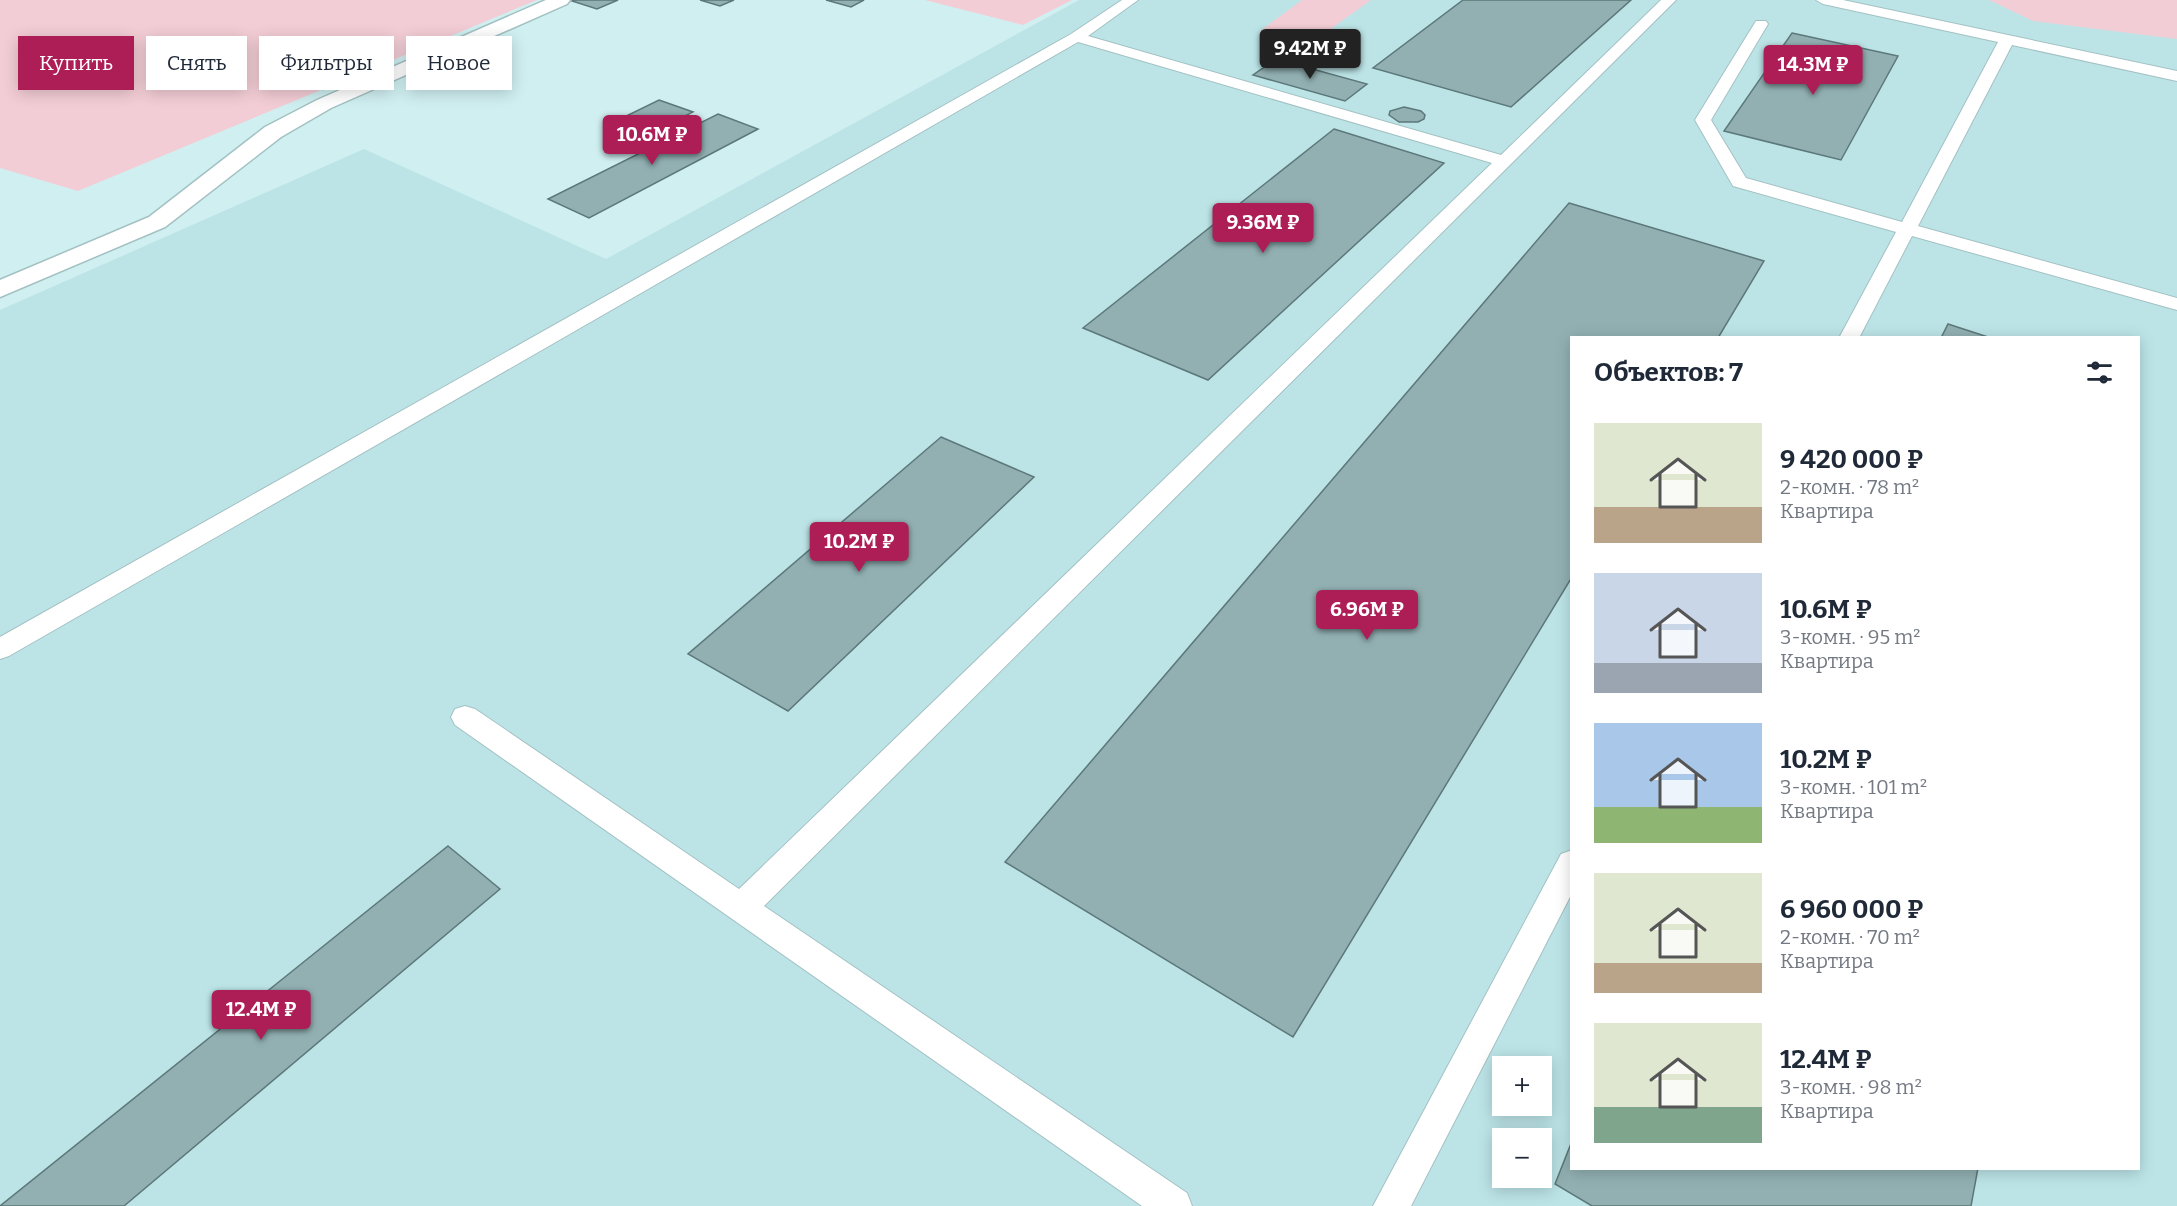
<!DOCTYPE html>
<html lang="ru">
<head>
<meta charset="utf-8">
<style>
	body { margin:0; font-family:Bitter,serif; background:#f6f6f7; color:#1f2937; height:100vh; display:flex; flex-direction:column; font-size:22px; white-space:nowrap }
	* { box-sizing:border-box; margin:0 }
	p { font-size:20px; color:#747a83 }
	.icon { flex:none; width:33px; height:33px; fill:none; stroke:currentColor; stroke-width:2; stroke-linecap:round; stroke-linejoin:round }
	.map { position:relative; flex:1; overflow:hidden }
	.panel { position:absolute; left:1570px; top:336px; width:570px; height:834px; display:flex; flex-direction:column; background:#fff; border-radius:0px; box-shadow:0 3px 15px #0003 }
	.panel>* { flex:none }
	.guide { position:absolute; left:18px; top:36px; width:570px; height:54px; display:flex; gap:12px }
	.tools { position:absolute; left:1492px; top:1056px; display:grid; gap:12px }
	.tools a { display:grid; place-items:center; width:60px; height:60px; border-radius:0px; background:#fff; box-shadow:0 3px 15px #0003; font-size:30px }
	.price { position:absolute; translate:-50% -51px; padding:0 14px; border-radius:6px; background:#ad1e57; color:#fff; font-size:20px; line-height:39px; filter:drop-shadow(0 2px 3px #0008) }
	.price::after { content:''; position:absolute; left:50%; top:36px; width:18px; height:14px; margin-left:-9px; background:inherit; clip-path:polygon(0 0,100% 0,50% 100%) }
	.price.current { background:#222; color:#fff }
	ul { padding:0; list-style:none }
	li { display:flex; align-items:center; gap:18px; height:150px; padding:0 24px }
	li span { display:grid; place-items:center; flex:none; width:168px; height:120px; border-radius:0px; color:#555 }
	li>.icon { margin-inline-start:auto }
	span .icon { width:72px; height:72px; fill:#fffc; stroke-width:1 }
	li b { font-size:26px }
	h2 { display:flex; justify-content:space-between; align-items:center; height:72px; padding:0 24px; font-size:26px }
	.tag { padding:0 21px; border-radius:0px; background:#fff; box-shadow:0 3px 15px #0003; font-size:21px; line-height:54px }
	.tag.current { background:#ad1e57; color:#fff }
	.map>svg:first-child { display:block }
	.built { fill:#bce4e7; fill-rule:evenodd }
	.green { fill:#f3cdd5 }
	.building { fill:#92b0b2; stroke:#5c787a; stroke-width:1.5 }
	.lines { fill:none; stroke-linecap:round; stroke-linejoin:round }
	.lane-casing { stroke:#a3c1c3; stroke-width:2 }
	.street-casing { stroke:#a3c1c3; stroke-width:3 }
	.lane { fill:#fff; fill-rule:evenodd }
	.street { fill:#fff; fill-rule:evenodd }
</style>
</head>
<body>
<div class="map">
<svg width="2177" height="1206" viewBox="0 0 2177 1206">
	<rect width="100%" height="100%" fill="#d0eff1"/>
	<path class="built" d="M 1079,0 L 2177,0 L 2177,1206 L 0,1206 L 0,310 L 364,149 L 606,259 ZM 1572,338 L 2139,338 L 2139,1168 L 1572,1168 ZM 1503,1066 L 1542,1066 L 1542,1106 L 1503,1106 ZM 1503,1138 L 1542,1138 L 1542,1178 L 1503,1178 Z"/>
	<path class="green" d="M 0,0 L 537,0 L 78,191 L 0,168 Z
		M 925,0 L 1072,0 L 1023,25 Z
		M 1302,0 L 1371,0 L 1308,45 L 1260,31 Z
		M 1989,0 L 2177,0 L 2177,39 L 2033,21 Z"/>
	<path class="building" d="M 575,0 L 618,0 L 597,9 L 572,1 Z
		M 700,0 L 734,0 L 720,6 Z
		M 826,0 L 864,0 L 851,7 Z
		M 1463,0 L 1631,0 L 1511,107 L 1373,68 Z
		M 1792,33 L 1898,56 L 1841,160 L 1724,131 Z
		M 1276,59 L 1367,84 L 1345,101 L 1253,75 Z
		M 659,100 L 693,112 L 646,136 L 612,123 Z
		M 1404,107 L 1421,111 L 1425,115 L 1424,119 L 1418,122 L 1399,122 L 1389,115 L 1390,111 Z
		M 718,114 L 758,129 L 589,218 L 548,199 Z
		M 1334,129 L 1444,163 L 1208,380 L 1083,328 Z
		M 1569,203 L 1764,261 L 1718,338 L 1572,338 L 1572,577 L 1293,1037 L 1005,862 Z
		M 1948,324 L 1991,338 L 1941,338 Z
		M 941,437 L 1034,477 L 788,711 L 688,654 Z
		M 448,846 L 500,889 L 124,1206 L 0,1206 Z
		M 1572,1141 L 1572,1168 L 1978,1168 L 1971,1206 L 1592,1206 L 1555,1184 Z"/>
	<g class="lines">
		<g class="lane-casing">
			<path id="lane" d="M 1122,0 L 1138,0 L 1088,36 L 1501,155 L 1661,0 L 1676,0 L 764,906 L 1187,1193 L 1192,1206 L 1142,1206 L 455,725 L 451,717 L 455,709 L 465,706 L 475,709 L 739,889 L 1492,163 L 1078,42 L 9,656 L 0,659 L 0,637 L 1071,34 Z
				M 1816,0 L 1843,0 L 2177,71 L 2177,81 L 2012,45 L 1918,226 L 2177,298 L 2177,310 L 1912,236 L 1859,338 L 1839,338 L 1896,232 L 1733,186 L 1695,120 L 1756,21 L 1766,21 L 1768,24 L 1711,120 L 1746,178 L 1902,222 L 1998,42 L 1823,4 Z
				M 1572,850 L 1572,893 L 1411,1206 L 1373,1206 L 1561,854 Z"/>
		</g>
		<g class="street-casing">
			<path id="street" d="M 546,0 L 570,0 L 567,4 L 331,108 L 281,137 L 165,227 L 0,297 L 0,280 L 149,217 L 265,127 L 317,100 Z"/>
		</g>
		<use href="#lane" class="lane"/>
		<use href="#street" class="street"/>
	</g>
</svg>
<div class="tools">
<a>+</a>
<a>−</a>
</div>
<b class="price current" style="left:1310px;top:80px">9.42M ₽</b>
<b class="price" style="left:1813px;top:96px">14.3M ₽</b>
<b class="price" style="left:652px;top:166px">10.6M ₽</b>
<b class="price" style="left:1263px;top:254px">9.36M ₽</b>
<b class="price" style="left:859px;top:573px">10.2M ₽</b>
<b class="price" style="left:1367px;top:641px">6.96M ₽</b>
<b class="price" style="left:261px;top:1041px">12.4M ₽</b>
<div class="guide">
<a class="tag current">Купить</a>
<a class="tag">Снять</a>
<a class="tag">Фильтры</a>
<a class="tag">Новое</a>
</div>
<section class="panel">
<h2>Объектов: 7<svg class="icon" aria-label="filters" viewBox="0 0 24 24"><path d="M4 7h16M4 17h16"/><circle cx="9" cy="7" r="2"/><circle cx="15" cy="17" r="2"/></svg></h2>
<ul>
<li><span style="background:linear-gradient(#dfe7d0 70%,#b9a48a 0)"><svg class="icon" aria-label="home" viewBox="0 0 24 24"><path d="M3 11l9-7 9 7M6 9v11h12V9"/></svg></span><div><b>9 420 000 ₽</b><p>2-комн. · 78 m²</p><p>Квартира</p></div></li>
<li><span style="background:linear-gradient(#c9d6e8 75%,#9aa5b1 0)"><svg class="icon" aria-label="home" viewBox="0 0 24 24"><path d="M3 11l9-7 9 7M6 9v11h12V9"/></svg></span><div><b>10.6M ₽</b><p>3-комн. · 95 m²</p><p>Квартира</p></div></li>
<li><span style="background:linear-gradient(#a9c7e8 70%,#8fb573 0)"><svg class="icon" aria-label="home" viewBox="0 0 24 24"><path d="M3 11l9-7 9 7M6 9v11h12V9"/></svg></span><div><b>10.2M ₽</b><p>3-комн. · 101 m²</p><p>Квартира</p></div></li>
<li><span style="background:linear-gradient(#dfe7d0 75%,#b9a48a 0)"><svg class="icon" aria-label="home" viewBox="0 0 24 24"><path d="M3 11l9-7 9 7M6 9v11h12V9"/></svg></span><div><b>6 960 000 ₽</b><p>2-комн. · 70 m²</p><p>Квартира</p></div></li>
<li><span style="background:linear-gradient(#dfe7d0 70%,#7fa58c 0)"><svg class="icon" aria-label="home" viewBox="0 0 24 24"><path d="M3 11l9-7 9 7M6 9v11h12V9"/></svg></span><div><b>12.4M ₽</b><p>3-комн. · 98 m²</p><p>Квартира</p></div></li>
</ul>
</section>
</div>
</body>
</html>
